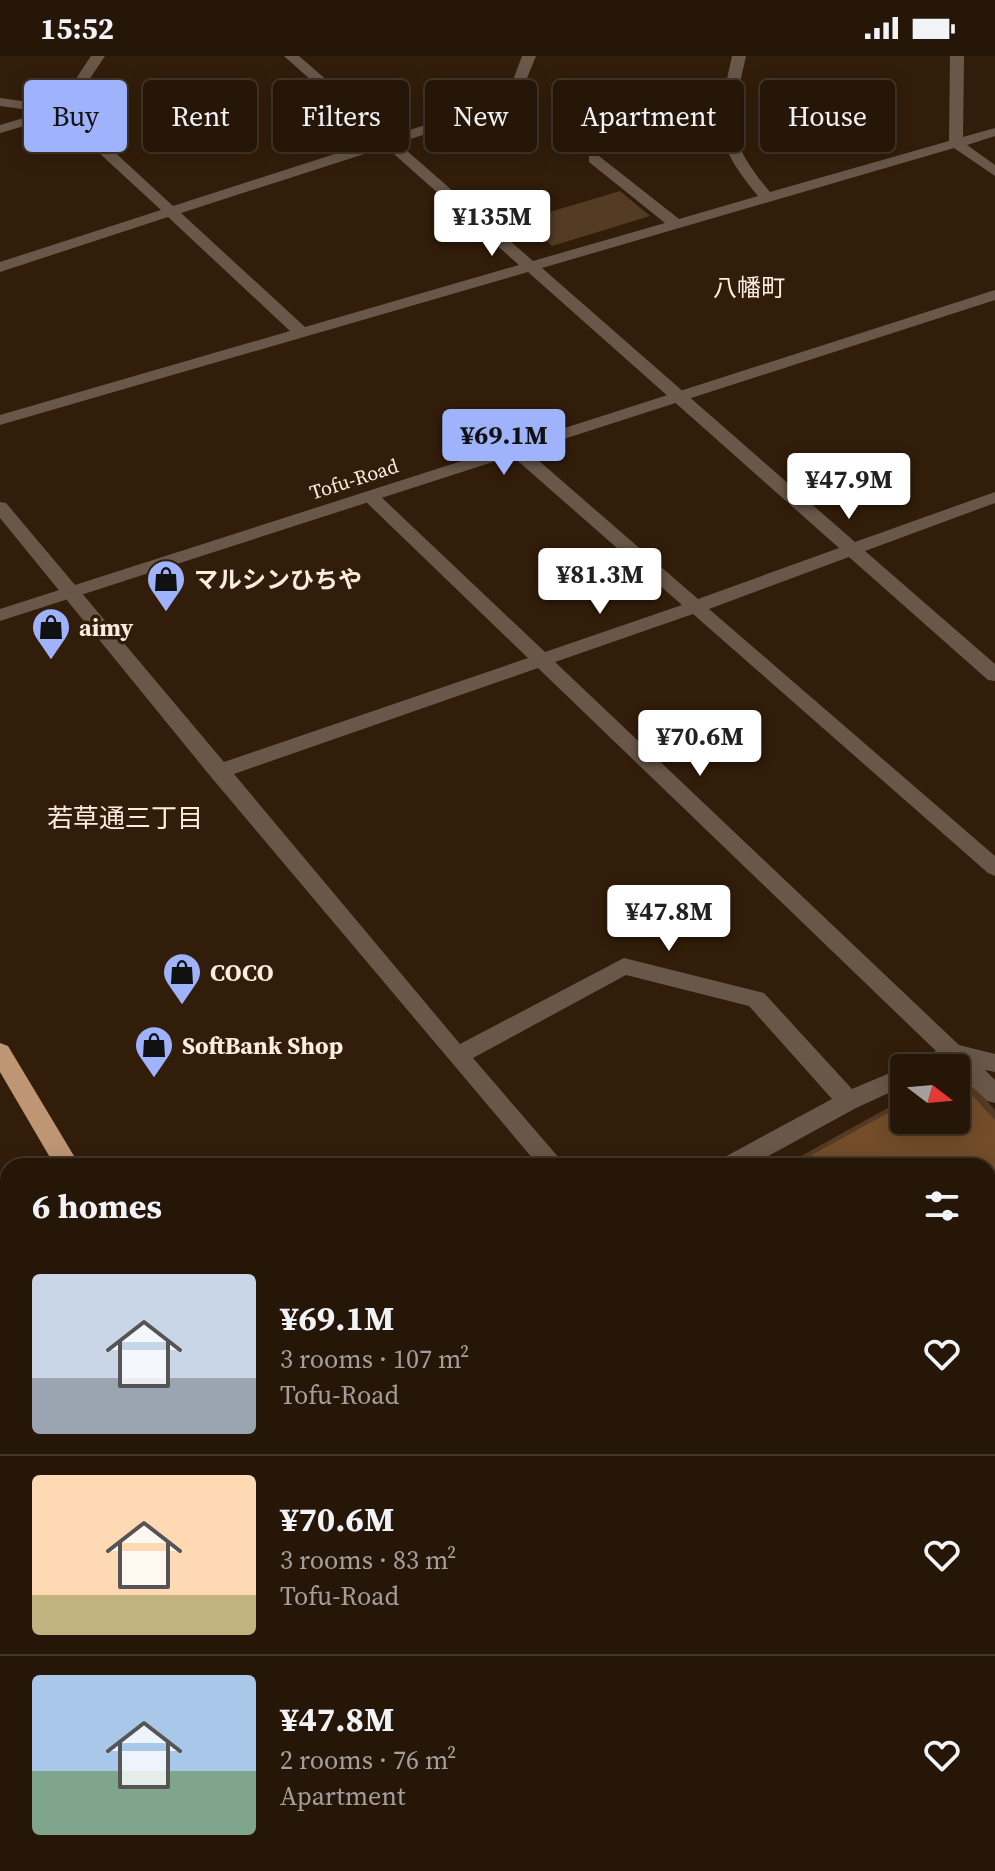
<!DOCTYPE html>
<html lang="en">
<head>
<meta charset="utf-8">
<style>
	body { margin:0; font-family:"Source Serif 4","Noto Sans JP",serif; background:#2e1f12; color:#f1f3f6; height:100vh; display:flex; flex-direction:column; font-size:30px; white-space:nowrap }
	* { box-sizing:border-box; margin:0 }
	p { font-size:26px; color:#a49f9c }
	.icon { flex:none; width:44px; height:44px; fill:none; stroke:currentColor; stroke-width:2; stroke-linecap:round; stroke-linejoin:round }
	.map { position:relative; flex:1; overflow:hidden }
	.drawer { position:absolute; left:0px; top:1102px; width:996px; height:714px; display:flex; flex-direction:column; background:#261608; border-radius:24px 24px 0 0; box-shadow:0 4px 20px #0003,0 0 0 2px #423529 }
	.drawer>* { flex:none }
	.top-card { position:absolute; left:24px; top:24px; width:948px; height:72px; display:flex; gap:16px }
	.needle { width:52px; rotate:106deg }
	.tools { position:absolute; left:890px; top:998px; display:grid; gap:16px }
	.tools a { display:grid; place-items:center; width:80px; height:80px; border-radius:8px; background:#261608; box-shadow:0 4px 20px #0003,0 0 0 2px #423529; font-size:40px }
	.price { position:absolute; translate:-50% -68px; padding:0 18px; border-radius:8px; background:#fff; color:#222; font-size:26px; line-height:52px; filter:drop-shadow(0 2px 4px #0008) }
	.price::after { content:''; position:absolute; left:50%; top:48px; width:24px; height:18px; margin-left:-12px; background:inherit; clip-path:polygon(0 0,100% 0,50% 100%) }
	.price.current { background:#9fb3fd; color:#111 }
	ul { padding:0; list-style:none }
	li { display:flex; align-items:center; gap:24px; height:200px; padding:0 32px }
	li+li { border-top:2px solid #423529 }
	li span { display:grid; place-items:center; flex:none; width:224px; height:160px; border-radius:8px; color:#555 }
	li>.icon { margin-inline-start:auto }
	span .icon { width:96px; height:96px; fill:#fffc; stroke-width:1 }
	li b { font-size:34px }
	h2 { display:flex; justify-content:space-between; align-items:center; height:96px; padding:0 32px; font-size:34px }
	.pill { padding:0 28px; border-radius:8px; background:#261608; box-shadow:0 4px 20px #0003,0 0 0 2px #423529; font-size:28px; line-height:72px }
	.pill.current { background:#9fb3fd; color:#111 }
	.status { display:flex; justify-content:space-between; align-items:center; height:56px; padding:0 40px; background:#261608; direction:ltr }
	.status svg { height:22px; fill:currentColor }
	.map>svg:first-child { display:block }
	.green { fill:#543b24 }
	.forest { fill:#734d2a }
	.lines { fill:none; stroke-linecap:round; stroke-linejoin:round }
	.minor { fill:#695849; fill-rule:evenodd }
	.tertiary { fill:#695849; fill-rule:evenodd }
	.trunk { fill:#be9674; fill-rule:evenodd }
	.labels { text-anchor:middle; dominant-baseline:central; stroke-width:7; stroke-linejoin:round; paint-order:stroke }
	.far-street-label { font-size:20px; fill:#fcede1; stroke:#321d0a }
	.far-quarter-label { font-size:24px; fill:#fcede1; stroke:#321d0a }
	.poi-label { font-size:24px; font-weight:bold; fill:#fcede1; stroke:#321d0a; text-anchor:start }
	.neighbourhood-label { font-size:26px; fill:#fcede1; stroke:#321d0a }
</style>
</head>
<body>
<div class="status"><b>15:52</b><svg viewBox="0 0 49 12"><path d="M0 12V9h3v3zM5 12V6h3v6zM10 12V3h3v9zM15 12V0h3v12zM26 1h20v11H26zM47 4h2v5h-2z"/></svg></div>
<div class="map">
<svg width="995" height="1815" viewBox="0 0 995 1815">
	<rect width="100%" height="100%" fill="#321d0a"/>
	<path class="green" d="M 620,135 L 650,160 L 552,190 L 523,164 Z
		M 956,1026 L 971,1028 L 995,1054 L 995,1542 L 988,1547 L 988,1110 L 783,1110 L 904,1043 L 904,1064 L 956,1064 Z"/>
	<path class="forest" d="M 956,1031 L 966,1033 L 995,1064 L 995,1121 L 988,1122 L 988,1110 L 792,1110 L 904,1048 L 904,1064 L 956,1064 Z"/>
	<g class="lines">
		<path class="minor" d="M 91,0 L 105,0 L 69,54 L 173,150 L 378,84 L 284,0 L 299,0 L 391,80 L 475,53 L 512,27 L 522,0 L 536,0 L 523,32 L 485,59 L 398,87 L 533,205 L 665,167 L 589,106 L 589,100 L 599,100 L 679,163 L 758,140 C 711,83 717,69 732,0 L 746,0 C 731,67 724,81 770,136 L 949,85 L 950,0 L 964,0 L 963,81 L 995,72 L 995,80 L 967,89 L 995,109 L 995,120 L 954,92 L 542,212 L 855,486 L 995,436 L 995,447 L 865,495 L 995,608 L 995,625 L 988,624 L 849,501 L 709,553 L 995,800 L 995,820 L 988,817 L 693,558 L 555,606 L 959,989 L 995,998 L 995,1016 L 985,1014 L 995,1024 L 995,1047 L 987,1045 L 950,1009 L 911,1012 L 914,1005 L 936,995 L 538,612 L 234,718 L 460,988 L 624,902 L 764,937 L 852,1033 L 904,1011 L 908,1012 L 904,1012 L 904,1030 L 856,1052 L 750,1110 L 717,1110 L 721,1103 L 832,1043 L 749,950 L 626,919 L 473,1002 L 566,1110 L 539,1110 L 211,721 L 0,462 L 0,446 L 6,447 L 224,706 L 528,602 L 365,445 L 365,437 L 377,437 L 545,596 L 682,549 L 511,399 L 511,391 L 523,391 L 698,543 L 839,492 L 528,216 L 0,369 L 0,359 L 290,275 L 168,161 L 0,216 L 0,206 L 161,154 L 59,60 L 0,77 L 0,69 L 44,56 L 0,50 L 0,42 L 58,50 ZM 386,91 L 519,209 L 305,271 L 181,157 Z
			M 8,1489 L 8,1516 L 0,1519 L 0,1492 Z
			M 995,1555 L 995,1585 L 988,1588 L 988,1558 Z
			M 988,1620 L 995,1622 L 995,1658 L 988,1655 Z"/>
		<path class="tertiary" d="M 995,234 L 995,244 L 0,565 L 0,553 Z"/>
		<path class="trunk" d="M 0,987 L 8,990 L 80,1110 L 55,1110 L 0,1016 Z
			M 0,1197 L 8,1200 L 8,1234 L 0,1231 Z
			M 313,1808 L 343,1808 L 346,1815 L 316,1815 Z
			M 467,1808 L 498,1808 L 501,1815 L 470,1815 Z"/>
	</g>
	<defs>
		<g id="shop-pin" transform="scale(2)"><path d="M0 17L-7.5 6A9.5 9.5 0 1 1 7.5 6Z" fill="#9fb3fd" stroke="#321d0a"/><path d="M-5-2.5h2.3a2.7 3.5 0 0 1 5.4 0H5L5.5 6h-11ZM-1.5-2.5h3a1.5 2.3 0 0 0-3 0Z" fill="#111"/></g>
	</defs>
	<g fill-rule="evenodd">
		<use href="#shop-pin" x="166" y="523"/>
		<use href="#shop-pin" x="51" y="571"/>
		<use href="#shop-pin" x="182" y="916"/>
		<use href="#shop-pin" x="154" y="989"/>
	</g>
	<g class="labels">
		<g class="far-street-label">
			<text transform="translate(354 423) rotate(-18)">Tofu-Road</text>
		</g>
		<g class="far-quarter-label">
			<text x="749" y="231">八幡町</text>
		</g>
		<g class="poi-label">
			<text x="194" y="523">マルシンひちや</text>
			<text x="79" y="571">aimy</text>
			<text x="210" y="916">COCO</text>
			<text x="182" y="989">SoftBank Shop</text>
		</g>
		<g class="neighbourhood-label">
			<text x="125" y="762">若草通三丁目</text>
		</g>
	</g>
</svg>
<div class="tools">
<a><svg class="needle" viewBox="-14 -14 28 28"><path d="M0-13l5 13h-10z" fill="#e53935"/><path d="M0 13l5-13h-10z" fill="#a49f9c"/></svg></a>
</div>
<b class="price" style="left:492px;top:202px">¥135M</b>
<b class="price current" style="left:504px;top:421px">¥69.1M</b>
<b class="price" style="left:849px;top:465px">¥47.9M</b>
<b class="price" style="left:600px;top:560px">¥81.3M</b>
<b class="price" style="left:700px;top:722px">¥70.6M</b>
<b class="price" style="left:669px;top:897px">¥47.8M</b>
<div class="top-card">
<a class="pill current">Buy</a>
<a class="pill">Rent</a>
<a class="pill">Filters</a>
<a class="pill">New</a>
<a class="pill">Apartment</a>
<a class="pill">House</a>
</div>
<section class="drawer">
<h2>6 homes<svg class="icon" aria-label="filters" viewBox="0 0 24 24"><path d="M4 7h16M4 17h16"/><circle cx="9" cy="7" r="2"/><circle cx="15" cy="17" r="2"/></svg></h2>
<ul>
<li><span style="background:linear-gradient(#c9d6e8 65%,#9aa5b1 0)"><svg class="icon" aria-label="home" viewBox="0 0 24 24"><path d="M3 11l9-7 9 7M6 9v11h12V9"/></svg></span><div><b>¥69.1M</b><p>3 rooms · 107 m²</p><p>Tofu-Road</p></div><svg class="icon" aria-label="heart" viewBox="0 0 24 24"><path d="M12 20l-8-8c-3-5 5-10 8-4 3-6 11-1 8 4z"/></svg></li>
<li><span style="background:linear-gradient(#ffd9b3 75%,#c2b280 0)"><svg class="icon" aria-label="home" viewBox="0 0 24 24"><path d="M3 11l9-7 9 7M6 9v11h12V9"/></svg></span><div><b>¥70.6M</b><p>3 rooms · 83 m²</p><p>Tofu-Road</p></div><svg class="icon" aria-label="heart" viewBox="0 0 24 24"><path d="M12 20l-8-8c-3-5 5-10 8-4 3-6 11-1 8 4z"/></svg></li>
<li><span style="background:linear-gradient(#a9c7e8 60%,#7fa58c 0)"><svg class="icon" aria-label="home" viewBox="0 0 24 24"><path d="M3 11l9-7 9 7M6 9v11h12V9"/></svg></span><div><b>¥47.8M</b><p>2 rooms · 76 m²</p><p>Apartment</p></div><svg class="icon" aria-label="heart" viewBox="0 0 24 24"><path d="M12 20l-8-8c-3-5 5-10 8-4 3-6 11-1 8 4z"/></svg></li>
</ul>
</section>
</div>
</body>
</html>
